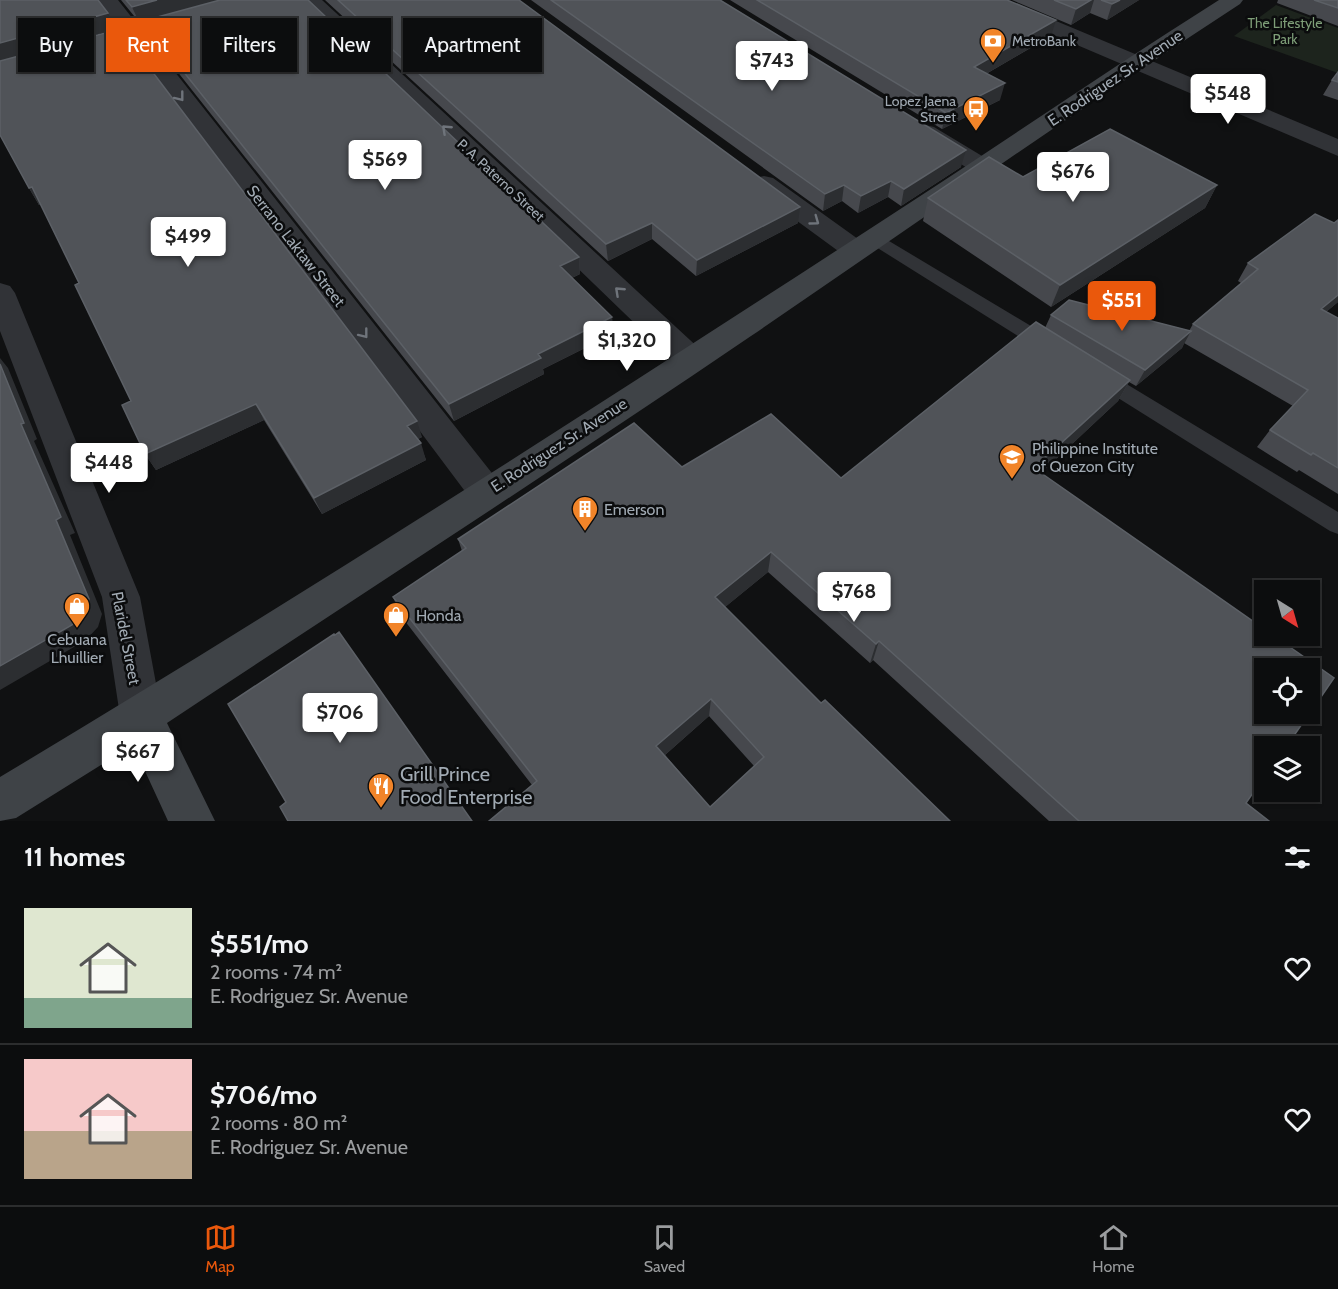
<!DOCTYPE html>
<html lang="en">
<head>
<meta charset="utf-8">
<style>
	body { margin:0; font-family:Cabin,sans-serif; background:#1a1b1c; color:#f1f3f6; height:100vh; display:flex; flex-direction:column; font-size:22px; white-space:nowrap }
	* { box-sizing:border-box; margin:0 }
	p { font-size:20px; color:#9a9c9e }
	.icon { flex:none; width:33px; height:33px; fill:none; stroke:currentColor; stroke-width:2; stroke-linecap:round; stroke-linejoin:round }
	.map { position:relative; height:821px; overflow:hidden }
	.panel { display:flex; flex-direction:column; background:#0c0d0e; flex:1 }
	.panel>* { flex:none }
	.hud { position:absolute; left:18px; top:18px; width:600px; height:54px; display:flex; gap:12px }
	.needle { width:39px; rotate:143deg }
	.controls { position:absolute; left:1254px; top:580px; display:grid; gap:12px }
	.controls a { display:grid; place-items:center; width:66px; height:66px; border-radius:0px; background:#0c0d0e; box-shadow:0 2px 4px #0004,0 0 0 2px #2c2d2e; font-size:30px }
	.price { position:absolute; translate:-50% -51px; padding:0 14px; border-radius:6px; background:#fff; color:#222; font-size:20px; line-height:39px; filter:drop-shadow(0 2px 3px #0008) }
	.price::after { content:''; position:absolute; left:50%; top:36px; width:18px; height:14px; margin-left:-9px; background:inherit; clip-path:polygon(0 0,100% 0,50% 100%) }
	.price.selected { background:#ea580c; color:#fff }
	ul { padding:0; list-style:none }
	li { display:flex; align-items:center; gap:18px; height:150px; padding:0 24px }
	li+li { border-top:2px solid #2c2d2e }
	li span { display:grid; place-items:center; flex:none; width:168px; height:120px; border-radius:0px; color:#555 }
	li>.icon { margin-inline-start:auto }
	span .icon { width:72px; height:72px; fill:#fffc; stroke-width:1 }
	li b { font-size:26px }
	h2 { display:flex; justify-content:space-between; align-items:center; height:72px; padding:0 24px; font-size:26px }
	.tag { padding:0 21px; border-radius:0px; background:#0c0d0e; box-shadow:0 2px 4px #0004,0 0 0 2px #2c2d2e; font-size:21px; line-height:54px }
	.tag.selected { background:#ea580c; color:#fff }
	.menu { display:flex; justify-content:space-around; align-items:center; height:84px; border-top:2px solid #2c2d2e; background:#0c0d0e; font-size:16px; color:#9a9c9e }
	.menu a { display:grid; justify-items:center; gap:3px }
	.menu .selected { color:#ea580c }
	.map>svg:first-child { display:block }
	.green { fill:#1d241d }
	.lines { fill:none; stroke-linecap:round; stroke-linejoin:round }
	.service { fill:#313337; fill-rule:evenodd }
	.minor { fill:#313337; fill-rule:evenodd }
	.tertiary { fill:#313337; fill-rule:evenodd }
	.secondary { fill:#3f4347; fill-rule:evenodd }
	.wall { fill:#46484d; fill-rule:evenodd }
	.shaded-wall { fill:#2c2e31 }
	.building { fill:#505358; stroke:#5c6066; stroke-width:1.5; fill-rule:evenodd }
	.oneway { stroke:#6f747b }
	.labels { text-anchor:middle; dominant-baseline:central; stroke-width:5; stroke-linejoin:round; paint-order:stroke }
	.far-park-label { font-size:14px; fill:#7e9e78; stroke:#0b0c0d }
	.far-poi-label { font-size:14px; fill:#a1aab3; stroke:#0b0c0d; text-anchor:start }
	.far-street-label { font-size:14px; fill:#a1aab3; stroke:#0b0c0d }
	.street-label { font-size:16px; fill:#a1aab3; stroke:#0b0c0d }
	.poi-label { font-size:16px; fill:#a1aab3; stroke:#0b0c0d; text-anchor:start }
	.near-poi-label { font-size:20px; fill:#a1aab3; stroke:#0b0c0d; text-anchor:start }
</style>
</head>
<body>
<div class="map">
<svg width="1338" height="821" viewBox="0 0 1338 821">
	<rect width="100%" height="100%" fill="#101112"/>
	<path class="green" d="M 1276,5 L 1338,28 L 1338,73 L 1234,36 Z"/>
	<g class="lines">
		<path class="service" d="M 874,232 L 1056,341 L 1059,346 L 1056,351 L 1049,353 L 1042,351 L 868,242 L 865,238 L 868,234 Z
			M 1098,369 L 1105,371 L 1338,512 L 1338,534 L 1330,531 L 1091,381 L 1088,376 L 1091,371 Z"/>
		<path class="minor" d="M 97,0 L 118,0 L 499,482 L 504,492 L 499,502 L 486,506 L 473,502 Z
			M 300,0 L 322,0 L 703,352 L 708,360 L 703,368 L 692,371 L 681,368 Z
			M 925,125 L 934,127 L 992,162 L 996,167 L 992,172 L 983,175 L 974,172 L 916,137 L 913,132 L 916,127 Z
			M 764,176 L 773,178 L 865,244 L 869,250 L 865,256 L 855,259 L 845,256 L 755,190 L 751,184 L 755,178 Z"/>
		<path class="tertiary" d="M 978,0 L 1006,0 L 1338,139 L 1338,156 L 981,4 Z
			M 0,283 L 10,286 L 15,293 L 140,597 L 162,716 L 156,730 L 141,736 L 126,730 L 120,716 L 102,597 L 0,331 Z"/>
		<path class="secondary" d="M 1219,0 L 1243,0 L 1240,4 C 1075,111 914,225 751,336 C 558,467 362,594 167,723 L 215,821 L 168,821 L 133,745 L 16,818 L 0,821 L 0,777 C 299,598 593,409 885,219 C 997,147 1106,71 1219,0 Z"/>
	</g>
	<path class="wall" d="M 0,0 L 115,29 L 49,48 L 422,437 L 418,439 L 426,460 L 322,514 L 264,420 L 156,470 L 145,454 L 131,401 L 79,283 L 41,204 L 39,205 L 29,188 Z
		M 121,0 L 220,0 L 139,22 Z
		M 325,0 L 519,0 L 798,223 L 696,276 L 652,239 L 608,261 Z
		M 531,0 L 720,0 L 961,167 L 901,206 L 888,197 L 858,213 L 842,201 L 823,211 Z
		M 730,0 L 1007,0 L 1051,36 L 986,74 L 1000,100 L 942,129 Z
		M 1012,0 L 1139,0 L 1107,20 L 1090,13 L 1071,25 Z
		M 1278,0 L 1338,0 L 1338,26 L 1277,3 Z
		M 143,21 L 579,257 L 580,274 L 572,278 L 612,317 L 613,334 L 543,369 L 544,374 L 454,421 L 150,37 Z
		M 1338,72 L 1338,100 L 1323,95 L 1332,80 Z
		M 1023,177 L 1217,185 L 1205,208 L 1051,307 L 923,221 L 928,198 Z
		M 1338,220 L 1338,302 L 1326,312 L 1338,318 L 1338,494 L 1299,470 L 1297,472 L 1257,447 L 1270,430 L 1293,406 L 1184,343 L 1182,348 L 1136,386 L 1129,382 L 1118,401 L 1041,473 L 1246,803 L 1269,821 L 1049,821 L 873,660 L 870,663 L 768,572 L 725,607 L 821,703 L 950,821 L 489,821 L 532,785 L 401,616 L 393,597 L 462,551 L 458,539 L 682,467 L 841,478 L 1045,328 L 1051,315 L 1189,331 L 1193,324 L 1241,283 L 1238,281 L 1248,263 L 1334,223 ZM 709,716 L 754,766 L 710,807 L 665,755 Z"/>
	<path class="shaded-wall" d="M 157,0 L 220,0 L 139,22 L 132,7 Z
		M 1091,0 L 1094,0 L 1090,13 L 1071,25 L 1076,9 Z
		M 1120,0 L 1139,0 L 1107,20 L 1112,4 Z
		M 108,13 L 115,29 L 0,62 L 0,43 Z
		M 1056,20 L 1051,36 L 970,83 L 974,67 Z
		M 1005,83 L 1000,100 L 942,129 L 946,113 Z
		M 966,150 L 961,167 L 901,206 L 904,189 Z
		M 891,181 L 888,197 L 858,213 L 861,196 Z
		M 844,185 L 842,201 L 823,211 L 825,194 Z
		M 1217,185 L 1205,208 L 1051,307 L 1060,285 Z
		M 32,187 L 42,204 L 39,205 L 29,188 Z
		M 800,207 L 798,223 L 696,276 L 697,260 Z
		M 652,223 L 652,239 L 608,261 L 606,244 Z
		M 579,257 L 580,274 L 561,283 L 560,266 Z
		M 1338,295 L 1338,302 L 1308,327 L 1321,309 Z
		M 612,317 L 613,334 L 543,369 L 544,374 L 454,421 L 449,404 L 538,354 Z
		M 1191,331 L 1182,348 L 1136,386 L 1145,370 Z
		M 0,358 L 8,368 L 37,439 L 34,441 L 75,533 L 70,535 L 102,614 L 98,627 L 86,640 L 0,690 L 0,666 L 56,520 L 0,364 Z
		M 1130,380 L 1118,401 L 1024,489 L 1034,468 Z
		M 256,404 L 264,420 L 156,470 L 145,454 Z
		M 417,421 L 422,437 L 413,442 L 407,426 Z
		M 421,443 L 426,460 L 322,514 L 314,498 Z
		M 771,552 L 768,572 L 713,617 L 715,597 Z
		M 879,641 L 873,660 L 870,663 L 876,644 Z
		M 711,699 L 709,716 L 657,762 L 656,746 Z"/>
	<path class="building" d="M 0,0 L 98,0 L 108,13 L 0,43 Z
		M 126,0 L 157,0 L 132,7 Z
		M 220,0 L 308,0 L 579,257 L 560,266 L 612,317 L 538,354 L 541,358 L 449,404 L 143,21 Z
		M 338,0 L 519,0 L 800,207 L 697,260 L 652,223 L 606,244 Z
		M 551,0 L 720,0 L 966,150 L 904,189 L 891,181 L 861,196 L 844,185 L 825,194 Z
		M 757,0 L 1007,0 L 1056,20 L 974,67 L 1005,83 L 946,113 Z
		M 1054,0 L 1091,0 L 1076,9 Z
		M 1101,0 L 1120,0 L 1112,4 Z
		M 1314,0 L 1338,0 L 1338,8 Z
		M 120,29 L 417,421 L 407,426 L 421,443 L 314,498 L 256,404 L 145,454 L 122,405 L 131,401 L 75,285 L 79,283 L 32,187 L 29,188 L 0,135 L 0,61 Z
		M 1338,72 L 1338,82 L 1332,80 Z
		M 1110,129 L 1217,185 L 1060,285 L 928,198 L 989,157 L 1023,177 Z
		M 1315,214 L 1334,223 L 1338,220 L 1338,295 L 1321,309 L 1338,318 L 1338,468 L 1313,453 L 1311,455 L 1270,430 L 1308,390 L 1193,324 L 1258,269 L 1248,263 Z
		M 1069,300 L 1191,331 L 1145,370 L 1051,315 Z
		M 1036,322 L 1130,380 L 1034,468 L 1264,629 L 1264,636 L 1274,636 L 1334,678 L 1310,713 L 1310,669 L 1264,669 L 1264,714 L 1309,714 L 1286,747 L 1264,747 L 1264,777 L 1246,803 L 1269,821 L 1079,821 L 879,641 L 876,644 L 771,552 L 715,597 L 821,703 L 825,700 L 950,821 L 489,821 L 537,781 L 393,597 L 466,548 L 458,539 L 634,423 L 682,467 L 771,414 L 841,478 ZM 711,699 L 764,757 L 710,807 L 656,746 Z
		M 0,364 L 24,423 L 21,424 L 61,517 L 56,520 L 89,599 L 84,612 L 72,625 L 0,666 Z
		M 339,632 L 472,821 L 288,821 L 280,807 L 286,802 L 228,704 L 334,634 L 335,635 Z"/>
	<defs><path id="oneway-chevron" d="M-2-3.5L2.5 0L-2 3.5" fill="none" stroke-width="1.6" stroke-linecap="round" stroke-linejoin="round" transform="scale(1.5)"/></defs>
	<g class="oneway">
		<use href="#oneway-chevron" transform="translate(180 97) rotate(52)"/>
		<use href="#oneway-chevron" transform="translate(446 129) rotate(-137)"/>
		<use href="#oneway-chevron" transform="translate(815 221) rotate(36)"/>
		<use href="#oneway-chevron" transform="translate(619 291) rotate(-137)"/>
		<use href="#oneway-chevron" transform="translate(364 334) rotate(52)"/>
	</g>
	<defs>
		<g id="bank-pin" transform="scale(1.35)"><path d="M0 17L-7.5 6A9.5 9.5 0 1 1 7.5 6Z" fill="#f18429" stroke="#0b0c0d"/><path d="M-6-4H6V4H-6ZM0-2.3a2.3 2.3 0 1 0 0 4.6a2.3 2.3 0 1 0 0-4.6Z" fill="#fff"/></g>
		<g id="bus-pin" transform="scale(1.35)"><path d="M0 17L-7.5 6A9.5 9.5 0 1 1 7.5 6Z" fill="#f18429" stroke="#0b0c0d"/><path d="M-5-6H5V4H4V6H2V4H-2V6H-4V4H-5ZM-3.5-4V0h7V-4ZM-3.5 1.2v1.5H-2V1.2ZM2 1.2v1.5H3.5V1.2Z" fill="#fff"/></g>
		<g id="school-pin" transform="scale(1.35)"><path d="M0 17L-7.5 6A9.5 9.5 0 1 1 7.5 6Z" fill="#f18429" stroke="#0b0c0d"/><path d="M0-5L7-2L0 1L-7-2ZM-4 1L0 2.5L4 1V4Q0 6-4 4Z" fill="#fff"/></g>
		<g id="building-pin" transform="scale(1.35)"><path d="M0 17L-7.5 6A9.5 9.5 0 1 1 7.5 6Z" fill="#f18429" stroke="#0b0c0d"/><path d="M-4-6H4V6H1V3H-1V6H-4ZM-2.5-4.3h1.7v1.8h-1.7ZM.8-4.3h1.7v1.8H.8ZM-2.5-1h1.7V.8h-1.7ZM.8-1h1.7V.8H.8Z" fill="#fff"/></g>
		<g id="shop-pin" transform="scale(1.35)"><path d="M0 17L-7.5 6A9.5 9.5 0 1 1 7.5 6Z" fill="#f18429" stroke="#0b0c0d"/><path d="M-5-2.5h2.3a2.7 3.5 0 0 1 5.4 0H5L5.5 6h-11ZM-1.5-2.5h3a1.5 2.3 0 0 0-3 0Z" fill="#fff"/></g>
		<g id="restaurant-pin" transform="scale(1.35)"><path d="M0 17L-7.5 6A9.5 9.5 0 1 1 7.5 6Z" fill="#f18429" stroke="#0b0c0d"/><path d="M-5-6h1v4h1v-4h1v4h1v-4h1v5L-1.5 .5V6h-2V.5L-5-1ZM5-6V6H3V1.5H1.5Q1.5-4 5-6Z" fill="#fff"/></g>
	</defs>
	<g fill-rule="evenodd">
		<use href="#bank-pin" x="993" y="41"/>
		<use href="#bus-pin" x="976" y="109"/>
		<use href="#school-pin" x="1012" y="457"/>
		<use href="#building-pin" x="585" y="509"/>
		<use href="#shop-pin" x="77" y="606"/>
		<use href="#shop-pin" x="396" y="615"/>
		<use href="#restaurant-pin" x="381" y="786"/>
	</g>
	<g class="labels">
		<g class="far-park-label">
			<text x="1285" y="23">The Lifestyle<tspan x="1285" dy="16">Park</tspan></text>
		</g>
		<g class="far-poi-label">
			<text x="1012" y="41">MetroBank</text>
			<text x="956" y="101" text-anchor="end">Lopez Jaena<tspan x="956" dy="16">Street</tspan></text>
		</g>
		<g class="far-street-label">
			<text transform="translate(501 180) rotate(43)">P. A. Paterno Street</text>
		</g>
		<g class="street-label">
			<text transform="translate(1115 78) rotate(-34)">E. Rodriguez Sr. Avenue</text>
			<text transform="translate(296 246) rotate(52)">Serrano Laktaw Street</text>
			<text transform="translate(559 445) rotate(-33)">E. Rodriguez Sr. Avenue</text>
			<text transform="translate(126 638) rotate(79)">Plaridel Street</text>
		</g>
		<g class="poi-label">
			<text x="1032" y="448">Philippine Institute<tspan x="1032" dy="18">of Quezon City</tspan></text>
			<text x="604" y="509">Emerson</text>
			<text x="416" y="615">Honda</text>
			<text x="77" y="639" text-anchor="middle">Cebuana<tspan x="77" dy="18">Lhuillier</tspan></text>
		</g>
		<g class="near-poi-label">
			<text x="400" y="774">Grill Prince<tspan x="400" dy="23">Food Enterprise</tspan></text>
		</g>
	</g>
</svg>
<div class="controls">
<a><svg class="needle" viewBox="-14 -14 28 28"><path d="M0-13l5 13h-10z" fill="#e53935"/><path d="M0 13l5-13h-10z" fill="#9a9c9e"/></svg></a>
<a><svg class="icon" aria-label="locate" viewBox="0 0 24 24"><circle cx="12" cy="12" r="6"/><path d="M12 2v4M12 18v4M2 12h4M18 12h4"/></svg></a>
<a><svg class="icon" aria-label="layers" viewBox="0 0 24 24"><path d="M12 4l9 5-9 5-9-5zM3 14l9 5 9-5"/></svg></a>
</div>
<b class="price" style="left:772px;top:92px">$743</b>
<b class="price" style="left:1228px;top:125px">$548</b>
<b class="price" style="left:385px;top:191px">$569</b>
<b class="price" style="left:1073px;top:203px">$676</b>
<b class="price" style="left:188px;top:268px">$499</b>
<b class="price selected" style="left:1122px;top:332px">$551</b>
<b class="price" style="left:627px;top:372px">$1,320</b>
<b class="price" style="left:109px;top:494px">$448</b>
<b class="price" style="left:854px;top:623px">$768</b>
<b class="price" style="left:340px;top:744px">$706</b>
<b class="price" style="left:138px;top:783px">$667</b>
<div class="hud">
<a class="tag">Buy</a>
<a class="tag selected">Rent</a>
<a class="tag">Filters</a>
<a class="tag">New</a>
<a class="tag">Apartment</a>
</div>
</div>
<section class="panel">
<h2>11 homes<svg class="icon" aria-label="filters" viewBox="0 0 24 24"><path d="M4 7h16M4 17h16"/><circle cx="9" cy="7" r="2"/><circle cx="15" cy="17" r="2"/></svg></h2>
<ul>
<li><span style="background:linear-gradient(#dfe7d0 75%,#7fa58c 0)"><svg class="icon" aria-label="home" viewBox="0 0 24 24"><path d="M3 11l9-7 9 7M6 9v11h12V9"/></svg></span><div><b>$551/mo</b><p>2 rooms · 74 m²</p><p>E. Rodriguez Sr. Avenue</p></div><svg class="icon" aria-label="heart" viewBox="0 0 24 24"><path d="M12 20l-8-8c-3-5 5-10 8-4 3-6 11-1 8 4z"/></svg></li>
<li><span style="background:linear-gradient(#f6c9c9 60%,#b9a48a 0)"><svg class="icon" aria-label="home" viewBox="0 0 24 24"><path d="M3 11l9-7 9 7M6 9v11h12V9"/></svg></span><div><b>$706/mo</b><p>2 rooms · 80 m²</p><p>E. Rodriguez Sr. Avenue</p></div><svg class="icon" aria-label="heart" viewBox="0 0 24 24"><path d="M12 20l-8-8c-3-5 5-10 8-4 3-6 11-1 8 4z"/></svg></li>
</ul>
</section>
<nav class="menu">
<a class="selected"><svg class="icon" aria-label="map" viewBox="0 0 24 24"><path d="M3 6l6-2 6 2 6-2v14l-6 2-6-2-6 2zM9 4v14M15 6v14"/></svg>Map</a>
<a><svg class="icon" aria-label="saved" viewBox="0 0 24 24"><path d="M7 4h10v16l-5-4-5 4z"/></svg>Saved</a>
<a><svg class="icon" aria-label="home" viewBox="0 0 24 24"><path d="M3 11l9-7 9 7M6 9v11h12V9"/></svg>Home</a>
</nav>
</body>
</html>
